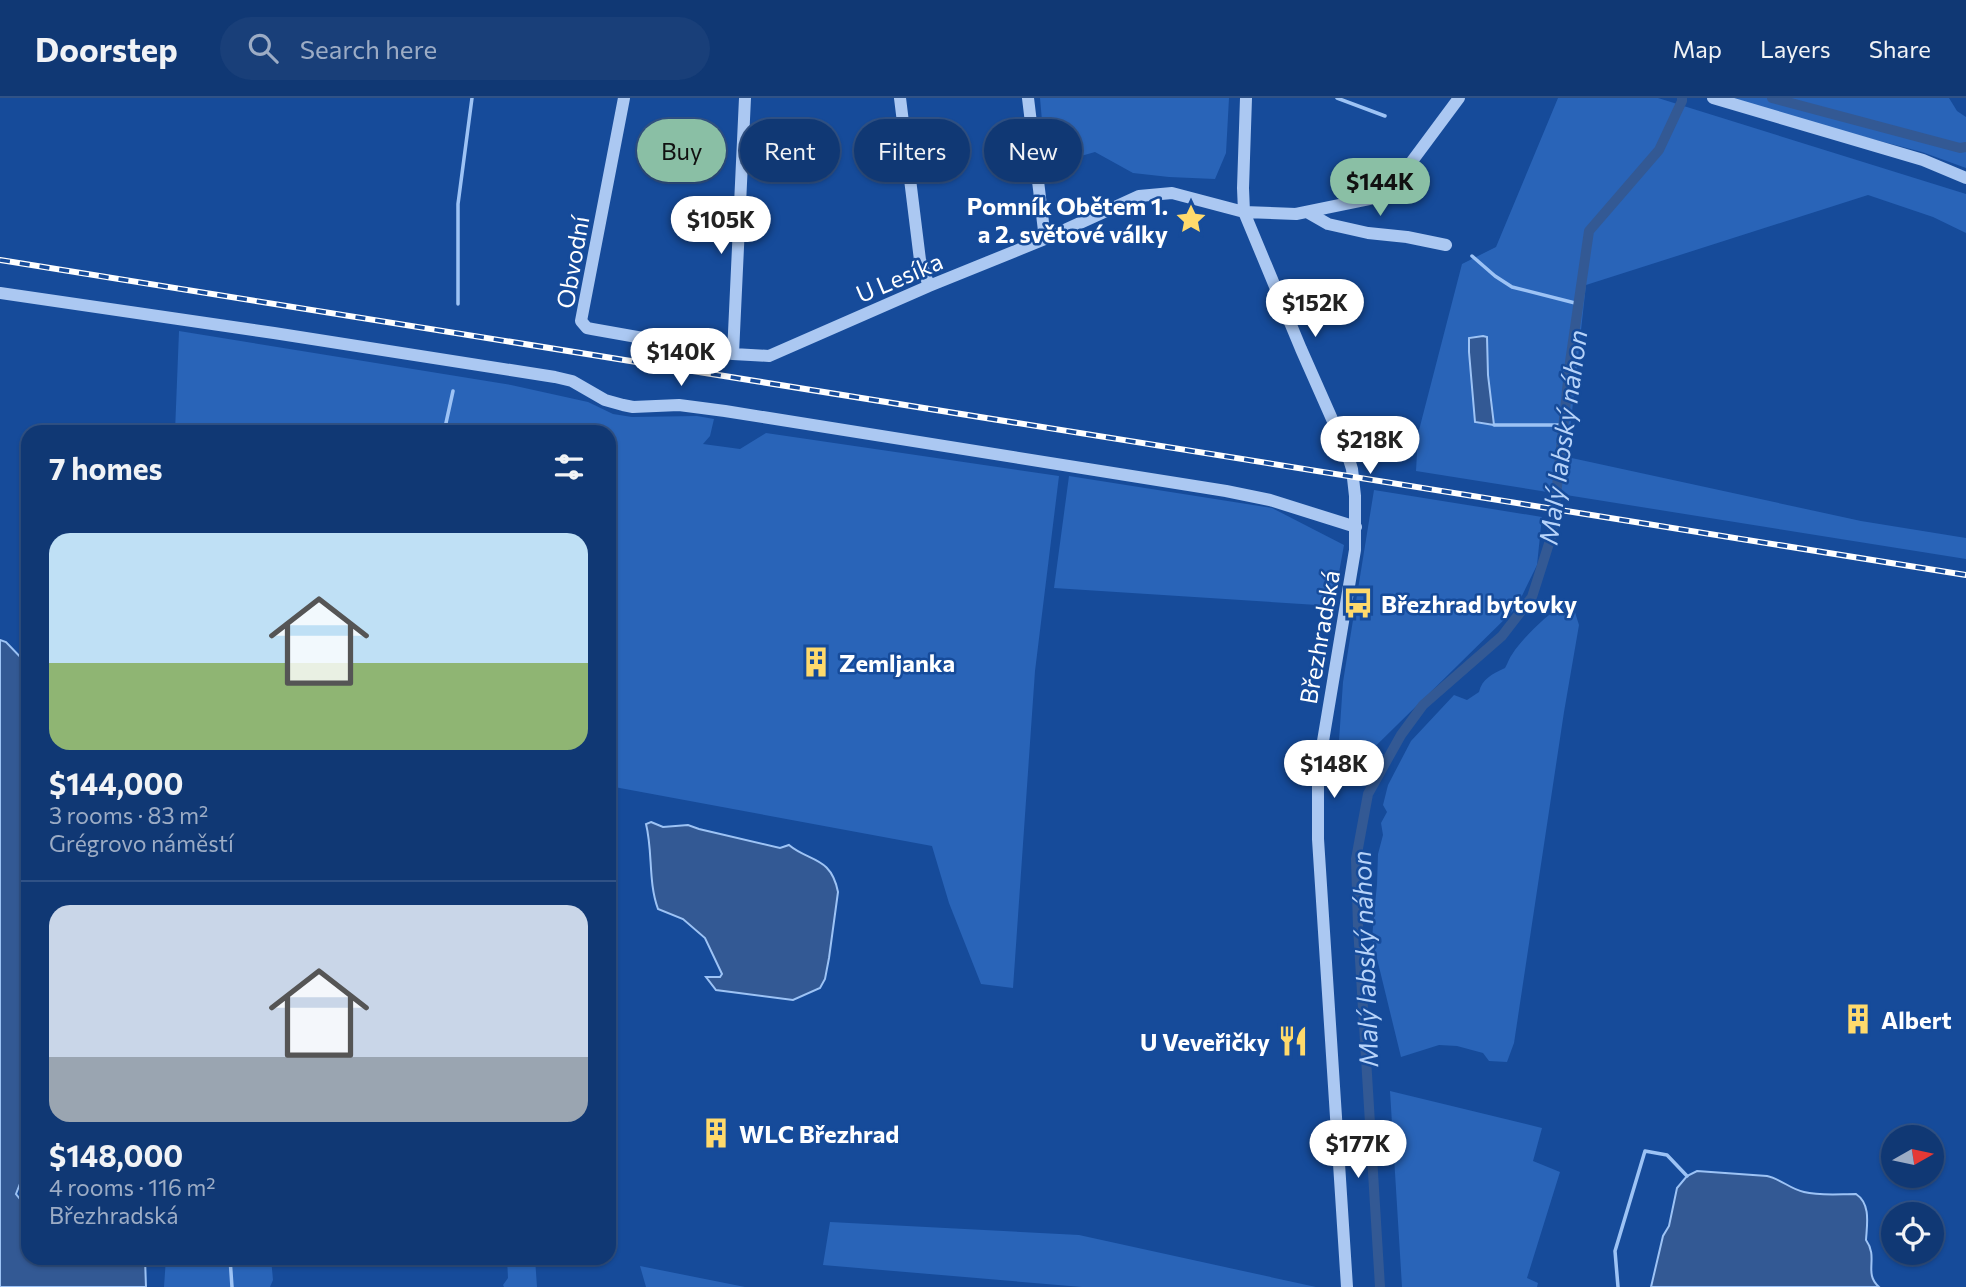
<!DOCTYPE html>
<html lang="en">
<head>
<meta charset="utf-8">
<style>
	body { margin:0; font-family:Commissioner,sans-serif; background:#193f79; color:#f1f3f6; height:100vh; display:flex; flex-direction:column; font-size:26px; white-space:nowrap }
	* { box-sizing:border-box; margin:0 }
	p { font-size:23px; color:#9cacc5 }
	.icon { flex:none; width:38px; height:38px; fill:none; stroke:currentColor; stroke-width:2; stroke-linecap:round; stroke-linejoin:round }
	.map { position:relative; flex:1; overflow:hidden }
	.sheet { position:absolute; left:21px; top:327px; width:595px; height:840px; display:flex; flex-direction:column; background:#103874; border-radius:21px; box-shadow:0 2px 5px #0004,0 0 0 2px #305286 }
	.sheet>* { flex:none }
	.top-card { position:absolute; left:637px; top:21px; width:665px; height:63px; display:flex; gap:14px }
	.needle { width:46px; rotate:81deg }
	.buttons { position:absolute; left:1881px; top:1027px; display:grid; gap:14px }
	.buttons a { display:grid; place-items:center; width:63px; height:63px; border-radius:50%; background:#103874; box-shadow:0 2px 5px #0004,0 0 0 2px #305286; font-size:35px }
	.price { position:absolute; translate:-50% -60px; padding:0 16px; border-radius:24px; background:#fff; color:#222; font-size:23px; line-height:46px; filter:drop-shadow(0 2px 4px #0008) }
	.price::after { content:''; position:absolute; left:50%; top:42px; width:21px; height:16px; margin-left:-10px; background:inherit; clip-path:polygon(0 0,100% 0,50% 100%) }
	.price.current { background:#8abfa5; color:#111 }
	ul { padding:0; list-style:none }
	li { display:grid; align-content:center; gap:14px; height:371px; padding:0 28px }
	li+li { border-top:2px solid #305286 }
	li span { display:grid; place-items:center; height:217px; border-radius:21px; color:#555 }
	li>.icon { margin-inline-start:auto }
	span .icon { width:126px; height:126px; fill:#fffc; stroke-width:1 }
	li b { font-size:30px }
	h2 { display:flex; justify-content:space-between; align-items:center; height:84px; padding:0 28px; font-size:30px }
	.tag { padding:0 24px; border-radius:32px; background:#103874; box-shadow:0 2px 5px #0004,0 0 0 2px #305286; font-size:24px; line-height:63px }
	.tag.current { background:#8abfa5; color:#111 }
	header { display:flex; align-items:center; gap:42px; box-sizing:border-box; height:98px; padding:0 35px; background:#103874; border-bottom:2px solid #305286 }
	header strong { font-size:33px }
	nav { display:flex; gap:38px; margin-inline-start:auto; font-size:24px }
	.search { width:490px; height:63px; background:#193f79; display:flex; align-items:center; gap:18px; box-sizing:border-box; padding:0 24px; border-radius:38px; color:#9cacc5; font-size:26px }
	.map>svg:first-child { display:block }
	.green { fill:#2964b8; fill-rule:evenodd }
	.water { fill:#335994; stroke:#9dc3f5; stroke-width:2 }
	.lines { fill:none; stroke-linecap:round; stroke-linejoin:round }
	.stream { stroke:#9dc3f5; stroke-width:3.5 }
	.canal { stroke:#335994; stroke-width:10 }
	.minor { stroke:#abc8f2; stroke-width:12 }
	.rail-casing { stroke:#fff; stroke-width:6 }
	.rail { stroke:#164b9a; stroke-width:3.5; stroke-dasharray:10; stroke-linecap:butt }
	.labels { text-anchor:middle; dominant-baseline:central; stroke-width:5; stroke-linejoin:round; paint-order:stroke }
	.poi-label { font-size:24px; font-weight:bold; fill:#fff; stroke:#164b9a; text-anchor:start }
	.street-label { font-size:24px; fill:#fff; stroke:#164b9a }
	.water-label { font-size:26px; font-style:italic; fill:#b7d3f9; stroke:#164b9a }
</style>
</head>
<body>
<header>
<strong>Doorstep</strong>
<div class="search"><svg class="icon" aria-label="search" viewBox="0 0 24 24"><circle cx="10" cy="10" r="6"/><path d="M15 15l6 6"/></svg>Search here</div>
<nav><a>Map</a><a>Layers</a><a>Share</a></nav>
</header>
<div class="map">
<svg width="1966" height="1189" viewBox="0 0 1966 1189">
	<rect width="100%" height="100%" fill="#164b9a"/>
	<path class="green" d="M 1040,0 L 1229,0 L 1226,55 L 1215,81 L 1169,79 L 1133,75 L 1095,54 L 1046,68 Z
		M 1558,0 L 1658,0 L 1966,96 L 1966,135 L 1933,119 L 1868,97 L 1586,187 L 1567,359 L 1861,423 L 1966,440 L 1966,461 L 1416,373 L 1418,336 L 1462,166 L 1496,149 ZM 1483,238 L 1487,239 L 1488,277 L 1494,327 L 1475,324 L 1469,254 L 1469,240 Z
		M 1714,0 L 1949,0 L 1957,13 L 1966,19 L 1966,70 L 1922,54 Z
		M 179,233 L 511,287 L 588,304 L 613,316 L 632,319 L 697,318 L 714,321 L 710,338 L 703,346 L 740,351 L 766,335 L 1059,378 L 1035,573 L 1013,890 L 981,886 L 949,805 L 932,748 L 609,688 L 609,334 L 175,334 Z
		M 1069,378 L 1272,410 L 1344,447 L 1333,508 L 1054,490 Z
		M 1374,392 L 1542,419 L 1537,467 L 1516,510 L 1336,687 L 1343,584 Z
		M 1564,507 L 1574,511 L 1579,527 L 1564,614 L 1514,945 L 1507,964 L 1489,963 L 1483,955 L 1457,948 L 1439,947 L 1401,959 L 1372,840 L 1377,786 L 1378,756 L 1383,737 L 1381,725 L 1387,714 L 1383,707 L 1388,687 L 1411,643 L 1454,597 L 1467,602 L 1479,594 C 1482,581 1492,576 1505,570 C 1508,565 1509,560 1513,555 C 1522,541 1549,514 1564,507 Z
		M 1390,993 L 1542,1030 L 1533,1063 L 1560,1074 L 1527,1180 L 1538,1185 L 1537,1189 L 1402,1189 Z
		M 830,1124 L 1079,1137 L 1316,1189 L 1082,1189 L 823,1167 Z
		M 166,1160 L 271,1160 L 273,1182 L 270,1189 L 164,1189 Z
		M 535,1160 L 537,1189 L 504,1189 L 503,1187 L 508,1180 L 507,1161 Z
		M 640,1168 L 745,1189 L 646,1189 Z"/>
	<path class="water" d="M 1483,238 L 1487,239 L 1488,277 L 1494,327 L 1475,324 L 1469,254 L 1469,240 Z
		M 0,542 L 6,544 L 28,567 L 28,1078 L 23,1078 L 16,1096 L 28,1111 L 28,1160 L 145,1160 L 146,1189 L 0,1189 Z
		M 651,724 L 663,729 L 688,727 L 699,731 L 780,750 L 789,747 C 809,764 831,758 838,794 L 829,860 L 825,881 L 820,890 L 793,902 L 716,892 L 706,879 L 720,879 L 722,876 L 705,840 L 683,821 L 658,811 C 648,784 653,754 646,726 Z
		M 1697,1073 L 1767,1078 C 1781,1081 1790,1091 1804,1094 C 1820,1098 1839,1096 1856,1096 C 1871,1106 1867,1126 1866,1142 C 1879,1160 1863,1175 1879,1189 L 1651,1189 L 1663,1138 L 1669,1128 L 1677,1090 L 1687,1078 Z"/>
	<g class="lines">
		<path class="stream" d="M 1337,0 L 1385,18
			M 1472,158 L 1495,178 L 1512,189 L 1579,206
			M 458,206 L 458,106 L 472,0
			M 1494,327 L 1564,327
			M 444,334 L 453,293
			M 230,1160 L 232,1189
			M 1618,1189 L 1615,1153 L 1645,1053 L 1667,1057 L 1687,1078"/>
		<path class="canal" d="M 1772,0 L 1960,50 L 1966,49
			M 1380,1189 L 1358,829 L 1356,761 L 1368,696 L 1401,637 L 1423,607 L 1502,538 L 1532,499 L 1552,436 L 1570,264 L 1589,133 L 1659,52 L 1682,3 L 1682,0"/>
		<path class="minor" d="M 624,0 L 581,223 L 587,230 L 592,231 L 733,256
			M 745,0 L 733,256 L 769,258 L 929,188 L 1045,141 L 1139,98 L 1172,95 L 1244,114 L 1296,116 L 1374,100 L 1407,70 L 1459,0
			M 900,0 L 920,162 L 929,188
			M 1028,0 L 1045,141
			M 1246,0 L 1243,90 L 1244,114 L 1301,251 L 1347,355 L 1352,371 L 1355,398 L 1355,452 L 1318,673 L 1318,741 L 1347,1189
			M 1713,0 L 1923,62 L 1966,80
			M 1307,114 L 1328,126 L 1368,135 L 1407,139 L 1446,147
			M 0,195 L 274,235 L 555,279 L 572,283 L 605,302 L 623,307 L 633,309 L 679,307 L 725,313 L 1226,393 L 1270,402 L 1356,429"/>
		<g class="rail-casing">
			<path id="rail" d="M 0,162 L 1966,477"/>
		</g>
		<use href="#rail" class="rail"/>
	</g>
	<defs>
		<g id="sight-bare" transform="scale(2.415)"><path d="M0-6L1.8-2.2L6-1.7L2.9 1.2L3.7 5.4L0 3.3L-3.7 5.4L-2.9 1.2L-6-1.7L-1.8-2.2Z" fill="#ffda6c" stroke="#164b9a" stroke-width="2.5" paint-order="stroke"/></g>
		<g id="bus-bare" transform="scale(2.415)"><path d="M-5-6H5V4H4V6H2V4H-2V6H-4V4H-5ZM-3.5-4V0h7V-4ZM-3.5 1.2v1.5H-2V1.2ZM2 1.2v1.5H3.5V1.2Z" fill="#ffda6c" stroke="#164b9a" stroke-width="2.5" paint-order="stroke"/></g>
		<g id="building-bare" transform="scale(2.415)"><path d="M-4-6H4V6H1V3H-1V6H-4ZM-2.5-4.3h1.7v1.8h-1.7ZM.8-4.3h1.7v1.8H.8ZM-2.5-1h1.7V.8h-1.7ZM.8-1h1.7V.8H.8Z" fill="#ffda6c" stroke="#164b9a" stroke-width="2.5" paint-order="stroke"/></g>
		<g id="restaurant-bare" transform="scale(2.415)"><path d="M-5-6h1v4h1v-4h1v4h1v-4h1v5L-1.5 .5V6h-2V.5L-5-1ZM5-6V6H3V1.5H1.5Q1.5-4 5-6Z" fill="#ffda6c" stroke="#164b9a" stroke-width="2.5" paint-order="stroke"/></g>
	</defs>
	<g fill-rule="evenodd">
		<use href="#sight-bare" x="1191" y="121"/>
		<use href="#bus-bare" x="1358" y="505"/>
		<use href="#building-bare" x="816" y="564"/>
		<use href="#building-bare" x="1858" y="921"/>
		<use href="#restaurant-bare" x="1293" y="943"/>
		<use href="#building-bare" x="716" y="1035"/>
	</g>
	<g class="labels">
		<g class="poi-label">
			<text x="1168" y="107" text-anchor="end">Pomník Obětem 1.<tspan x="1168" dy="28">a 2. světové války</tspan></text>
			<text x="1381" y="505">Březhrad bytovky</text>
			<text x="839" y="564">Zemljanka</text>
			<text x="1881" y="921">Albert</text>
			<text x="1270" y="943" text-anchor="end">U Veveřičky</text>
			<text x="739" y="1035">WLC Březhrad</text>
		</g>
		<g class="street-label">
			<text transform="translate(572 164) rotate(-80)">Obvodní</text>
			<text transform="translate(899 179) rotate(-23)">U Lesíka</text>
			<text transform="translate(1319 539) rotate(-80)">Březhradská</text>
		</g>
		<g class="water-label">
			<text transform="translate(1562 339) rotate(-82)">Malý labský náhon</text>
			<text transform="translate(1364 861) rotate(-92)">Malý labský náhon</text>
		</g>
	</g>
</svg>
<div class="buttons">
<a><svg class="needle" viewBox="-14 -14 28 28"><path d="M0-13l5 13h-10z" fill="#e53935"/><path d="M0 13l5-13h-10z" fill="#9cacc5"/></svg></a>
<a><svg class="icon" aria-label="locate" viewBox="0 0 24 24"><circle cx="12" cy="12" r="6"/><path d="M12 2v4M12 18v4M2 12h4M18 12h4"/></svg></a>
</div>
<b class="price current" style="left:1380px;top:120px">$144K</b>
<b class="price" style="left:721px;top:158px">$105K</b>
<b class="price" style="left:1315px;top:241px">$152K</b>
<b class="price" style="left:681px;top:290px">$140K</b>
<b class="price" style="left:1370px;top:378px">$218K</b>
<b class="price" style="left:1334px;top:702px">$148K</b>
<b class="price" style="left:1358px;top:1082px">$177K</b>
<div class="top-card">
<a class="tag current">Buy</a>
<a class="tag">Rent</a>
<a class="tag">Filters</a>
<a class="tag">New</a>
</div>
<section class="sheet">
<h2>7 homes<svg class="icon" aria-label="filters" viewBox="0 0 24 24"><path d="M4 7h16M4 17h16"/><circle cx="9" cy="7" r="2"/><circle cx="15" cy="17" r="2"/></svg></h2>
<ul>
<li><span style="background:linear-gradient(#bfe0f5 60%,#8fb573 0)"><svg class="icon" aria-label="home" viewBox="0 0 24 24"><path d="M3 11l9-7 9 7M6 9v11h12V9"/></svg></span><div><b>$144,000</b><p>3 rooms · 83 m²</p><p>Grégrovo náměstí</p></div></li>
<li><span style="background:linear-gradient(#c9d6e8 70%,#9aa5b1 0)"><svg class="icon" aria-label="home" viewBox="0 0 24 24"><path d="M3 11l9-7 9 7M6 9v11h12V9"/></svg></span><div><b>$148,000</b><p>4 rooms · 116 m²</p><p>Březhradská</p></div></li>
</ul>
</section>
</div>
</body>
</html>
